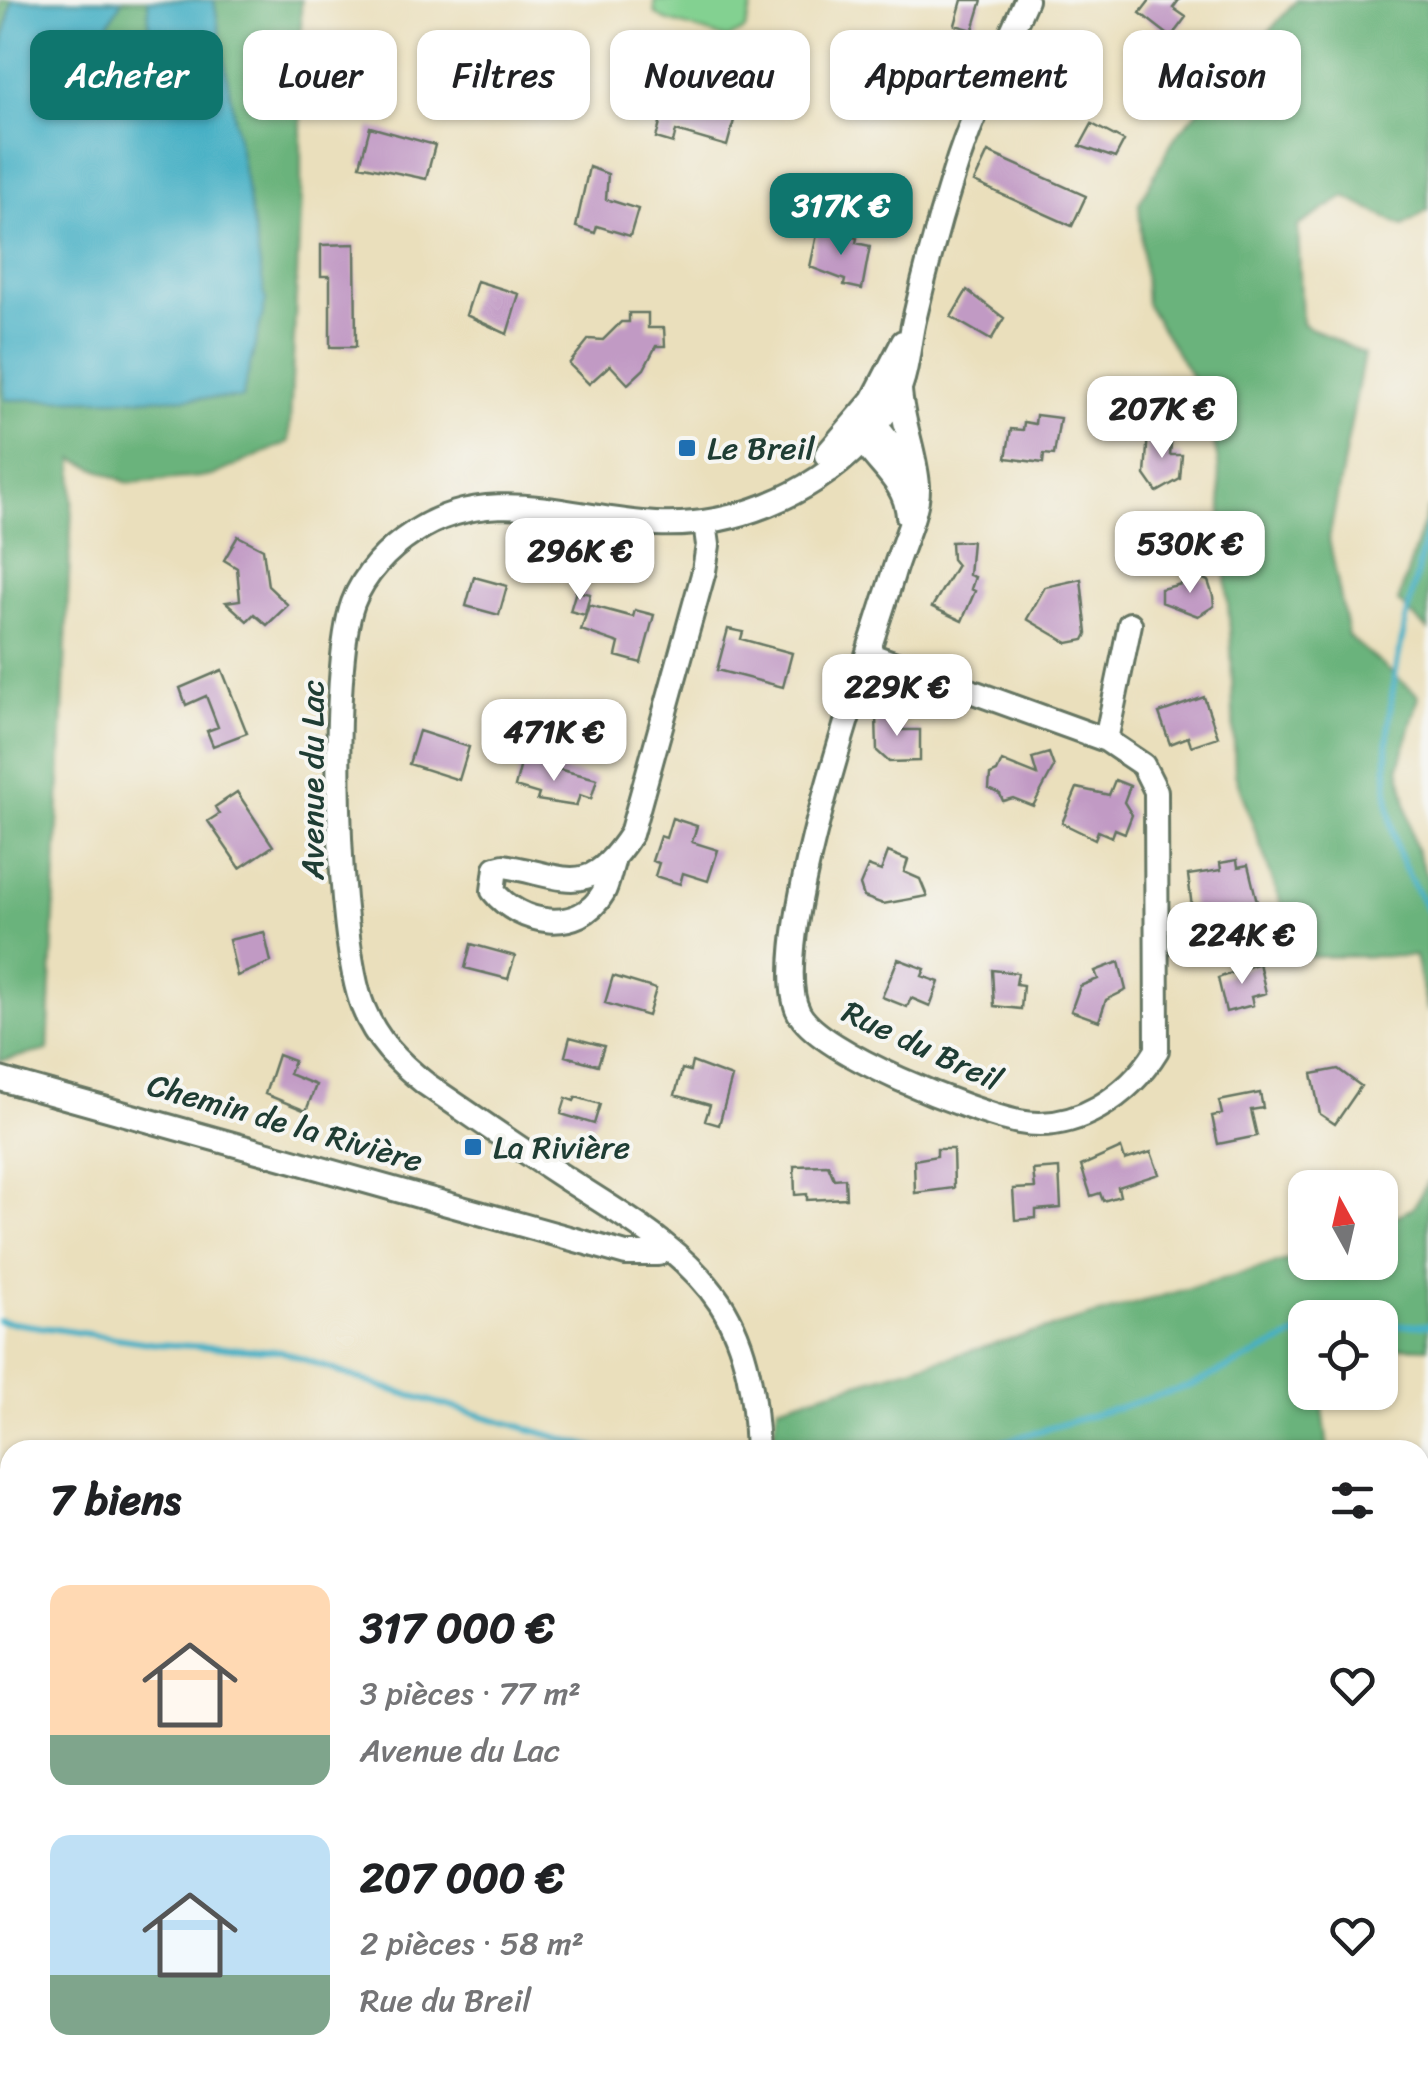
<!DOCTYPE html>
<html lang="fr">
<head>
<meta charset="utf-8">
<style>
	body { margin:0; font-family:Sriracha,sans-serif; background:#f6f6f6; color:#202124; height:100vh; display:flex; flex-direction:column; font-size:38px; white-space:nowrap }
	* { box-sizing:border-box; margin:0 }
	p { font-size:32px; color:#757577 }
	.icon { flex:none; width:55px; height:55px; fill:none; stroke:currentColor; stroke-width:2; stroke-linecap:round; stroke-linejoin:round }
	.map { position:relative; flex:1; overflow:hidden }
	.drawer { position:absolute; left:0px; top:1440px; width:1430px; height:642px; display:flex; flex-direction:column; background:#fff; border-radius:30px 30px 0 0; box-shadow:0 2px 8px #0004 }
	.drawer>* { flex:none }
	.top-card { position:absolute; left:30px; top:30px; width:1370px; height:90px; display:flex; gap:20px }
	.needle { width:65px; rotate:352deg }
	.buttons { position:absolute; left:1288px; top:1170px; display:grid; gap:20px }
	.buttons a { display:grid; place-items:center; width:110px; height:110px; border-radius:20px; background:#fff; box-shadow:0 2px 8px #0004; font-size:50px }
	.price { position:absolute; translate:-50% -85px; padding:0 22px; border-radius:20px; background:#fff; color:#222; font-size:32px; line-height:65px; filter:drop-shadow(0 2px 5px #0008) }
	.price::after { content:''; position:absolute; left:50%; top:60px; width:30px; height:22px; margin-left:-15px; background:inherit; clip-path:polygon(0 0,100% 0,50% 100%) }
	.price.current { background:#0f766e; color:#fff }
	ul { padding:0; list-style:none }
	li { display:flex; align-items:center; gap:30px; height:250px; padding:0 50px }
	li span { display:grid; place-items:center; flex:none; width:280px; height:200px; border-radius:20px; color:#555 }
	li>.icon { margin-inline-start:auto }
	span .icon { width:120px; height:120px; fill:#fffc; stroke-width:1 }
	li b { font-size:42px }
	h2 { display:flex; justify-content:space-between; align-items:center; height:120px; padding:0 50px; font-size:42px }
	.tag { padding:0 35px; border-radius:20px; background:#fff; box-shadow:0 2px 8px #0004; font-size:35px; line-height:90px }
	.tag.current { background:#0f766e; color:#fff }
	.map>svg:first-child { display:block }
	.green { fill:#83d191; stroke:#518762; stroke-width:2.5 }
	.forest { fill:#6ab37b; stroke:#447858; stroke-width:2.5 }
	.water { fill:#46b0c5; stroke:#32767c; stroke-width:2.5 }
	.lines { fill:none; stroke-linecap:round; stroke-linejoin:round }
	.stream { stroke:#46b0c5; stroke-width:6 }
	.building { fill:#c19ac4 }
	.minor-casing { stroke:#667664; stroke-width:28 }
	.minor { stroke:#fff; stroke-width:22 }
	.poi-dot { fill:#1f6fb2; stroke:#f6f6f2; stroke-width:4 }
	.labels { text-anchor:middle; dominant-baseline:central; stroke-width:8; stroke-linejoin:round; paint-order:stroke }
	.poi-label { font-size:32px; fill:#1f3d34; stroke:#f6f6f2; text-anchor:start }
	.street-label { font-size:32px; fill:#1f3d34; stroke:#f6f6f2 }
</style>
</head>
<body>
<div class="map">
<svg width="1428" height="2082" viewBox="0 0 1428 2082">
	<rect width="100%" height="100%" fill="#f6f6f2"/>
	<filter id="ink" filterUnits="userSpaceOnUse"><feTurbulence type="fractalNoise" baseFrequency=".01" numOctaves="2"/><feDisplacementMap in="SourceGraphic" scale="20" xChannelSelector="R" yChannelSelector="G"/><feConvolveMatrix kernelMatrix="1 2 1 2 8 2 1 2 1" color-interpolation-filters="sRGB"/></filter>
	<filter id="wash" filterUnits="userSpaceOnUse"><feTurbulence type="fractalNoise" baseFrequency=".0048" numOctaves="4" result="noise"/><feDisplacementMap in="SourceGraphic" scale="40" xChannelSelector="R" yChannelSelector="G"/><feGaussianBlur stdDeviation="2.25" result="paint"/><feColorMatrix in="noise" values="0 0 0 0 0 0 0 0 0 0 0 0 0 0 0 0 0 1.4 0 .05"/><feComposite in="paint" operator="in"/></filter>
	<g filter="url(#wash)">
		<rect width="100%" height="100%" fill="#eadfbc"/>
		<path class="green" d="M 654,0 L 754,0 L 745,30 L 727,39 L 663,19 L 655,13 Z"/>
		<path class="forest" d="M 0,0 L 301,0 L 301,191 L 289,442 L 212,476 L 128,483 L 74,459 L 48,1050 L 0,1061 Z
			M 1297,0 L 1428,0 L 1428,210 L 1403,226 L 1345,197 L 1298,226 L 1302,324 L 1364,354 L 1329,539 L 1348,636 L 1419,696 L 1399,767 L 1413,841 L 1428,880 L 1428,1013 L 1415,956 L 1300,957 L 1235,774 L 1231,645 L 1218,461 L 1204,397 L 1146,303 L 1139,204 L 1175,137 Z
			M 1428,508 L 1428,630 L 1398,602 Z
			M 1428,1182 L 1428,1348 L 1380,1347 L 1380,1318 L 1305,1318 L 1305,1392 L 1321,1393 L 1328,1450 L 771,1450 L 778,1406 L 1305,1255 L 1305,1262 L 1380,1262 L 1380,1224 L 1413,1208 Z"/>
		<path class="water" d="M 12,0 L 122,0 L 108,25 L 124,47 L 123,92 L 133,99 L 141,98 L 151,75 L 148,0 L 214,0 L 266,301 L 242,398 L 5,400 L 0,353 L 0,58 Z"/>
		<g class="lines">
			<path class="stream" d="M 1428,525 C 1405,629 1369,744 1397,849 C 1403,870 1418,891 1428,911
				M 0,1321 L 157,1344 L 281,1351 L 385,1388 L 602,1450
				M 1380,1326 L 1428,1325
				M 976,1450 L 1190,1386 L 1305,1331"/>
		</g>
		<g id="blocks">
			<path class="building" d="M 962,0 L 982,0 L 973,30 L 955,25 Z
				M 1150,0 L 1179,0 L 1173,8 L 1186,17 L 1171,37 L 1140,13 Z
				M 507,57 L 553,70 L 556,62 L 575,68 L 568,95 L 503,76 Z
				M 672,81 L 689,85 L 686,98 L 736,113 L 727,146 L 676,131 L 673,143 L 656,138 Z
				M 1092,124 L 1124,141 L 1115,158 L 1080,146 Z
				M 370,127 L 435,145 L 426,179 L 360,165 Z
				M 988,152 L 1086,196 L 1072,226 L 974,182 Z
				M 589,167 L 608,174 L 606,199 L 638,209 L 630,236 L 597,226 L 595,233 L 576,227 Z
				M 818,230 L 857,238 L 856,243 L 870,246 L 862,289 L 844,285 L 845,280 L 810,267 Z
				M 355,244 L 356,347 L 330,347 L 330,276 L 321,276 L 321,245 Z
				M 477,281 L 519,294 L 507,334 L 466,315 Z
				M 967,290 L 1004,318 L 991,340 L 951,317 Z
				M 629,313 L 648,313 L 648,328 L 664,328 L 665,346 L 656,346 L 644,369 L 628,384 L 610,365 L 589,384 L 569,364 L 589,339 L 603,340 L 621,322 L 629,322 Z
				M 1036,415 L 1060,418 L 1054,455 L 1044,454 L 1043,463 L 1006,458 L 1011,429 L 1023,430 L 1024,422 L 1035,424 Z
				M 1148,432 L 1172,434 L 1170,455 L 1182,455 L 1180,479 L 1157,492 L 1145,475 Z
				M 238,536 L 263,549 L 268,586 L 288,605 L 267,625 L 254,614 L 247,621 L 226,602 L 240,600 L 237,568 L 224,560 Z
				M 972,541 L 969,575 L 975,577 L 971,589 L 975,591 L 962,621 L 932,607 L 957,565 L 952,559 L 951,542 Z
				M 1191,574 L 1208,581 L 1213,596 L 1214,606 L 1198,616 L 1161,602 L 1161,589 L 1181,584 Z
				M 474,577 L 507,586 L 499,615 L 466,606 Z
				M 1081,579 L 1087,634 L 1084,640 L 1068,643 L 1027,619 L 1045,587 Z
				M 576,591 L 590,594 L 585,615 L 570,611 Z
				M 589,605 L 633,617 L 635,610 L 654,615 L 641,663 L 616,656 L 619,643 L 581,630 Z
				M 728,629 L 743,632 L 741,639 L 792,653 L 783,687 L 717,670 Z
				M 222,670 L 247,733 L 213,746 L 207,731 L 218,727 L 206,696 L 186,705 L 180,688 Z
				M 1204,697 L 1218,737 L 1191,746 L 1188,737 L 1170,744 L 1159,713 Z
				M 901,712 L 902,730 L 920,730 L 920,761 L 889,762 L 877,751 L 876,715 Z
				M 419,731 L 469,747 L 459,780 L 409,764 Z
				M 1049,753 L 1054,767 L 1033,806 L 1013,798 L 1003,801 L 1000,794 L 989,789 L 990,775 L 997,772 L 1002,761 L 1037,775 L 1032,758 Z
				M 522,760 L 597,779 L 591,799 L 580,795 L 576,806 L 537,800 L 539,794 L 515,787 Z
				M 1115,780 L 1130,786 L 1124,802 L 1132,815 L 1125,833 L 1115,829 L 1112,837 L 1098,831 L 1095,839 L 1062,823 L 1077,788 L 1109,795 Z
				M 237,792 L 273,846 L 240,868 L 208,821 L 219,814 L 215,807 Z
				M 672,818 L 697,826 L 692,842 L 718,850 L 708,881 L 683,873 L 680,884 L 655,876 L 659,863 L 652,861 L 660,836 L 666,838 Z
				M 888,852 L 908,860 L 904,872 L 920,879 L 927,896 L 883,904 L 864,897 L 860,885 L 868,866 L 881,871 Z
				M 1237,860 L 1238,867 L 1248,865 L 1259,910 L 1193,916 L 1188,875 L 1221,870 L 1220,863 Z
				M 264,932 L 271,962 L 237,976 L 229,940 Z
				M 471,944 L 515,956 L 508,979 L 465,968 Z
				M 898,959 L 925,969 L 922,976 L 939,982 L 930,1006 L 911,998 L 907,1007 L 882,997 Z
				M 1119,962 L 1126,990 L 1106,1000 L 1099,1021 L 1071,1011 L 1080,986 L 1098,979 L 1095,971 Z
				M 1259,963 L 1266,993 L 1251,997 L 1253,1005 L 1226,1012 L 1218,978 Z
				M 992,970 L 1018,973 L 1016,984 L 1023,985 L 1021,1009 L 994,1006 Z
				M 613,976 L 656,989 L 648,1016 L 605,1003 Z
				M 570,1037 L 604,1046 L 598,1065 L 565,1056 Z
				M 278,1055 L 294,1061 L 289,1074 L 316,1085 L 306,1111 L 265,1094 Z
				M 692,1062 L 732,1077 L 719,1125 L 705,1121 L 710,1105 L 675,1095 L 682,1069 L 690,1071 Z
				M 1338,1069 L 1361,1086 L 1335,1124 L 1320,1114 L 1312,1074 Z
				M 1260,1093 L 1263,1108 L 1251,1110 L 1257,1136 L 1218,1144 L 1212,1116 L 1222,1114 L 1219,1101 Z
				M 576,1097 L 600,1104 L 594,1124 L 561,1114 L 566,1098 L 574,1101 Z
				M 1121,1148 L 1125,1160 L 1151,1152 L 1159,1174 L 1118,1187 L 1120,1196 L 1103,1201 L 1100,1193 L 1091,1196 L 1081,1166 Z
				M 937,1149 L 953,1149 L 954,1188 L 915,1193 L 914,1160 L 937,1156 Z
				M 828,1165 L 834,1179 L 845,1178 L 846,1198 L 807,1200 L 807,1194 L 795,1195 L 794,1166 Z
				M 1059,1168 L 1061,1208 L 1036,1210 L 1036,1218 L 1015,1220 L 1013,1189 L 1035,1188 L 1033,1170 Z"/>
		</g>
	</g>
	<g filter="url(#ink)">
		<use href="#blocks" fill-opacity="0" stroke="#667664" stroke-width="2.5"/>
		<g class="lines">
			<g class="minor-casing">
				<path id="minor" d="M 826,455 L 873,400 L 903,342
					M 908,516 C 905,475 867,461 856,425 L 879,429 L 910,468
					M 868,654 L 1106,740 L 1143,765 L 1156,791 L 1157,1050 C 1129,1096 1075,1133 1019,1122 C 972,1112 821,1054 799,1013 C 764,948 869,653 893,574 C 900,548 919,512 918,486 C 916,454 902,423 900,390
					M 1106,740 L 1130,624
					M 613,862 C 610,871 608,884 603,893 C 579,935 520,925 493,891 L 496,868 L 504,866 C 568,877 588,900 631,834 L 704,571 L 708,545 L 705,523
					M 0,1079 L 626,1254 L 658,1254 L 667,1247
					M 757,1450 C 755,1400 748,1346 720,1303 C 682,1246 615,1211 559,1174 C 514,1145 470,1114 426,1084 C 398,1062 376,1040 363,1007 C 336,941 329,669 353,603 C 364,574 388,549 413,533 C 491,481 573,520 656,524 C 731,528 809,496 861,443 C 875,428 894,404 901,385 C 909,363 909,339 915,316 C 926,268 939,220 954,173 C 972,114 1001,57 1026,0
					M 1420,2071 L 1428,2075"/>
			</g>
			<use href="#minor" class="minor"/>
		</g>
	</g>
	<g class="poi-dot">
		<rect x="677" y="438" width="20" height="20" rx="5"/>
		<rect x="463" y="1137" width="20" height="20" rx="5"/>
	</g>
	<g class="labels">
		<g class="poi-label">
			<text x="707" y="448">Le Breil</text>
			<text x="493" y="1147">La Rivière</text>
		</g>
		<g class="street-label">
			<text transform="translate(312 780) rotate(-90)">Avenue du Lac</text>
			<text transform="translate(922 1046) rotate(25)">Rue du Breil</text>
			<text transform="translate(285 1123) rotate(16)">Chemin de la Rivière</text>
		</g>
	</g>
</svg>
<div class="buttons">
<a><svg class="needle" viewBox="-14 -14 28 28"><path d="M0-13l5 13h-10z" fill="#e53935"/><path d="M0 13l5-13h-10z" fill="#757577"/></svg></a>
<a><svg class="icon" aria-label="locate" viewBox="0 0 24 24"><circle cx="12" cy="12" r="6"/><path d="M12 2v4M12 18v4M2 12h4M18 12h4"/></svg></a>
</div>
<b class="price current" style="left:841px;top:258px">317K €</b>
<b class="price" style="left:1162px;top:461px">207K €</b>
<b class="price" style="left:1190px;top:596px">530K €</b>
<b class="price" style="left:580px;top:603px">296K €</b>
<b class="price" style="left:897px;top:739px">229K €</b>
<b class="price" style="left:554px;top:784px">471K €</b>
<b class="price" style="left:1242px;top:987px">224K €</b>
<div class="top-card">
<a class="tag current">Acheter</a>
<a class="tag">Louer</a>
<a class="tag">Filtres</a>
<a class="tag">Nouveau</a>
<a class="tag">Appartement</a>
<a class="tag">Maison</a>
</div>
<section class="drawer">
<h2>7 biens<svg class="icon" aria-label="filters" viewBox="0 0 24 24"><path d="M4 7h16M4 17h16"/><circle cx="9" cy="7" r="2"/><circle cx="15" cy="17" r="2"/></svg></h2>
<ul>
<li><span style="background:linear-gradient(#ffd9b3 75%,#7fa58c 0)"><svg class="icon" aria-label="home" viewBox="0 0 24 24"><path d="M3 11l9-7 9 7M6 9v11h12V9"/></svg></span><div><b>317 000 €</b><p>3 pièces · 77 m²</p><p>Avenue du Lac</p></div><svg class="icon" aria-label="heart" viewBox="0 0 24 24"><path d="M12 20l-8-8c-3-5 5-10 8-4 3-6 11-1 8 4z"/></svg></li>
<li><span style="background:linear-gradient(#bfe0f5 70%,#7fa58c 0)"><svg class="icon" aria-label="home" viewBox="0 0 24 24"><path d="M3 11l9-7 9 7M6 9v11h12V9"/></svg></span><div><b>207 000 €</b><p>2 pièces · 58 m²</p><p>Rue du Breil</p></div><svg class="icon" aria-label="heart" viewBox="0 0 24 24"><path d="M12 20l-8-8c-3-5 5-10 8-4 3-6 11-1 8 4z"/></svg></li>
</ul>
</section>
</div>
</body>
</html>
